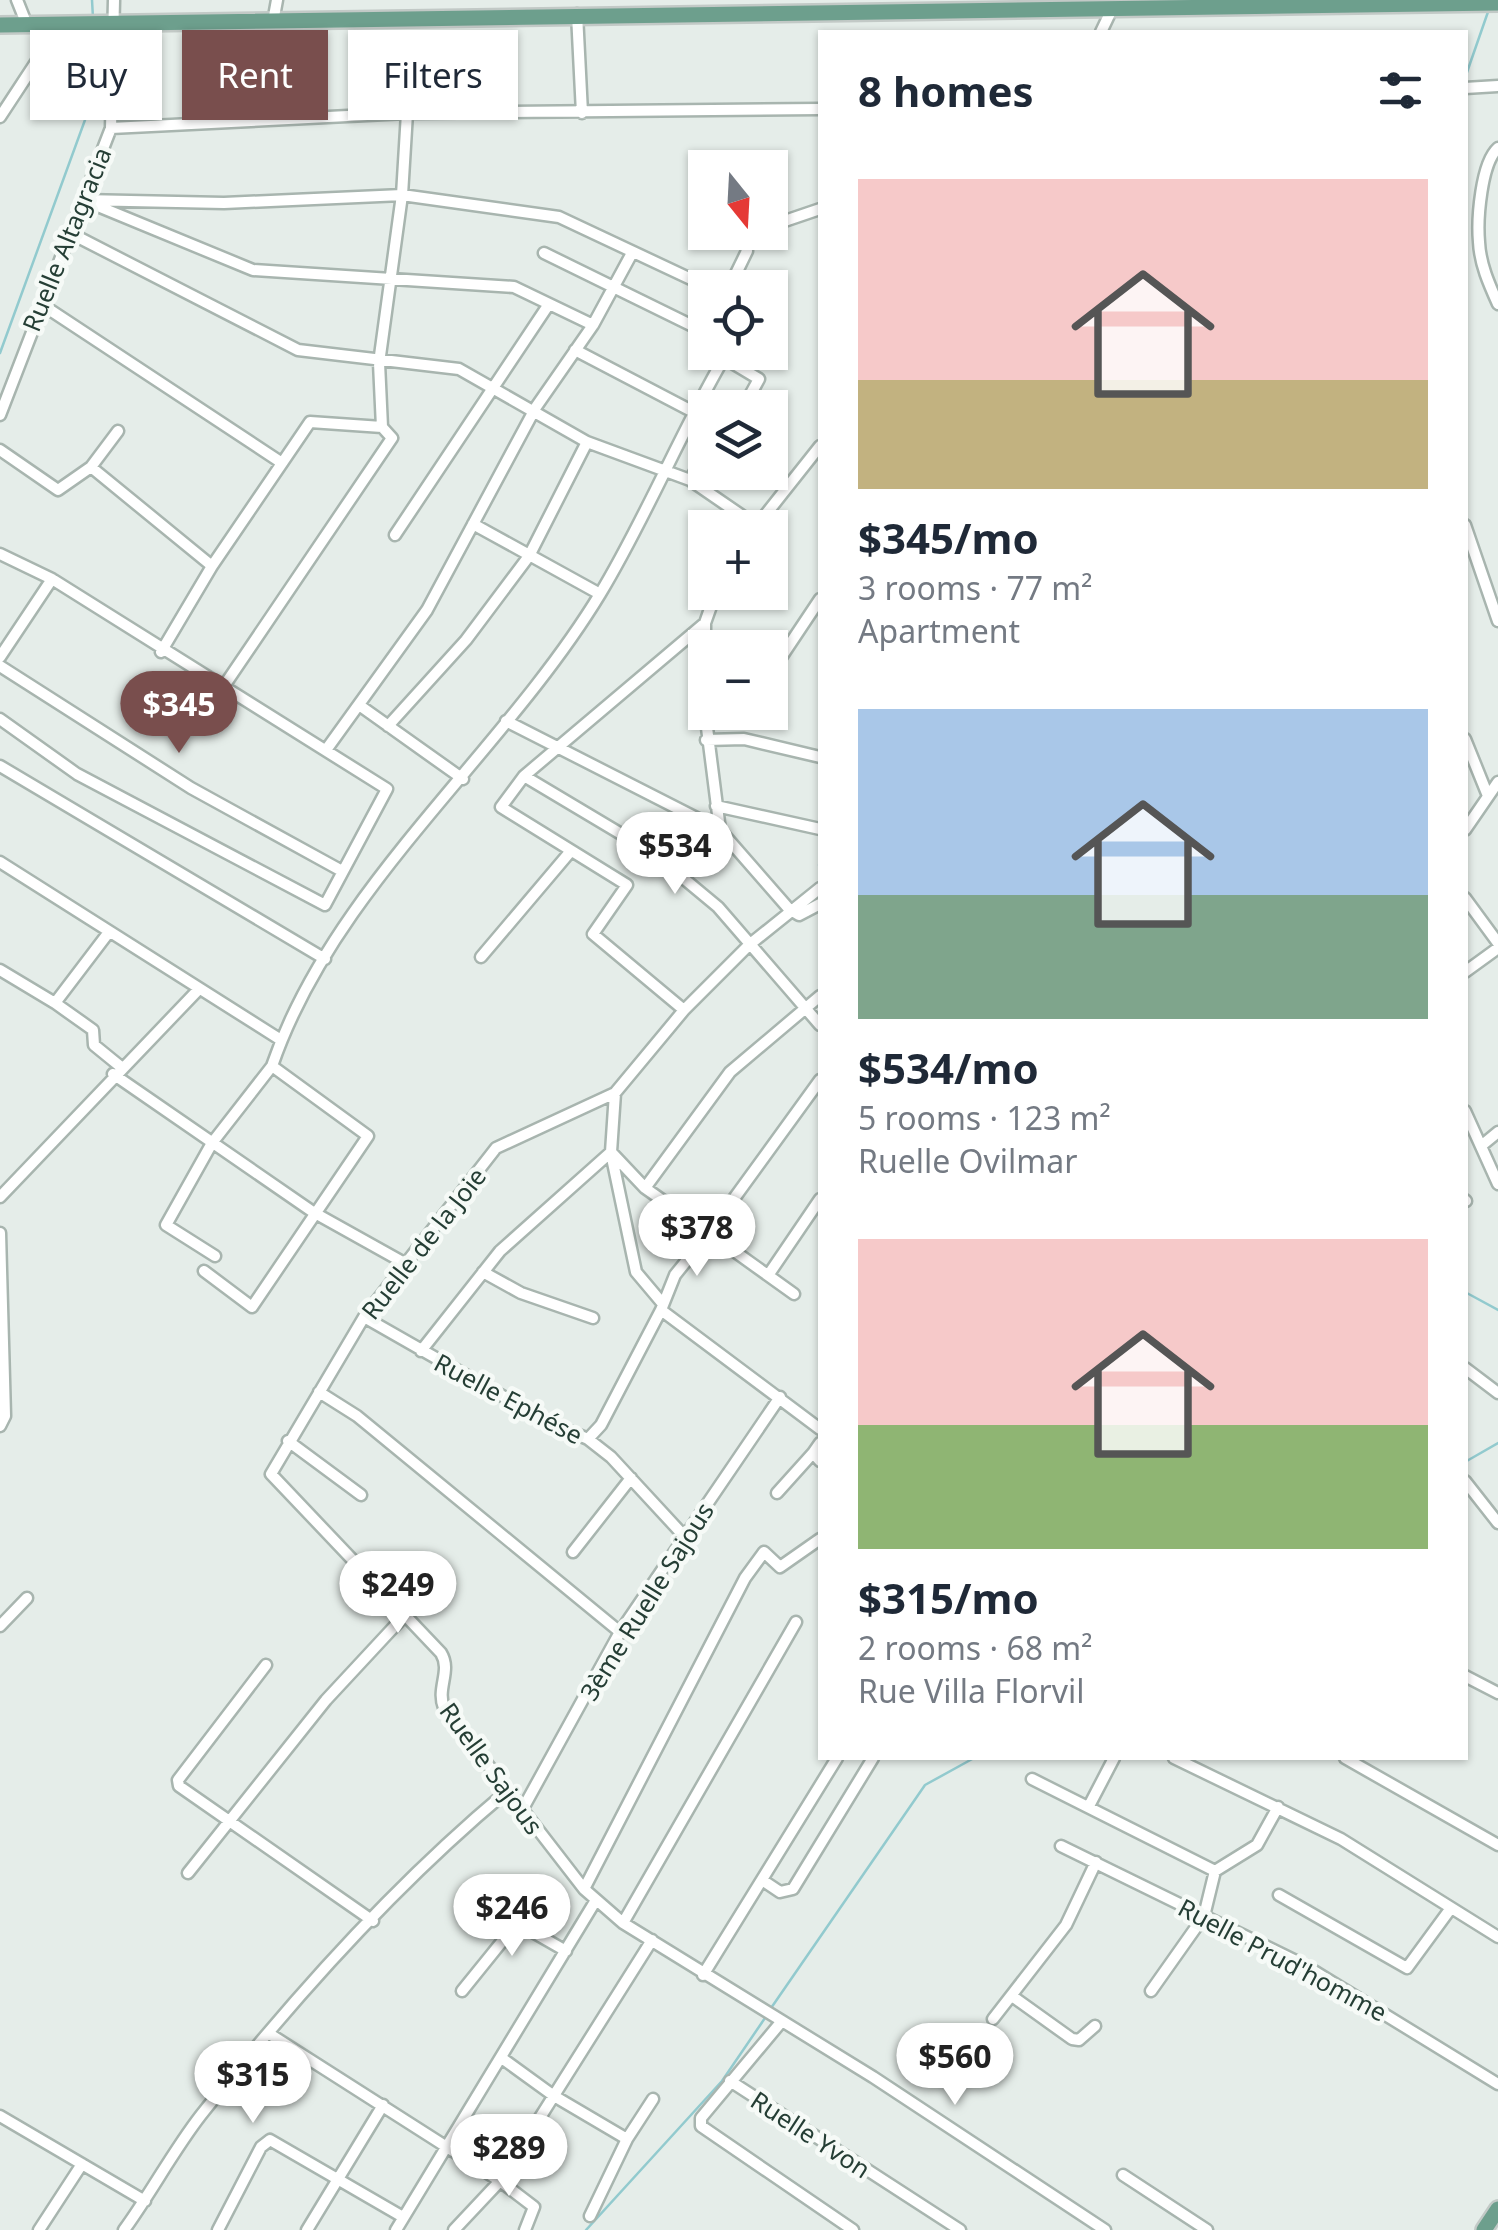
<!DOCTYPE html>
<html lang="en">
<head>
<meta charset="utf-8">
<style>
	body { margin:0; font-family:"Noto Sans",sans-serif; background:#f6f6f7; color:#1f2937; height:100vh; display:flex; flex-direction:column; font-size:38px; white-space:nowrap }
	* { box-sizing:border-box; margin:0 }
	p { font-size:32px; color:#747a83 }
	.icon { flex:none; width:55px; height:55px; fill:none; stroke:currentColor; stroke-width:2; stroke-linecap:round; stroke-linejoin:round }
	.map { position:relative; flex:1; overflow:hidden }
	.sheet { position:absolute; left:818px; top:30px; width:650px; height:1730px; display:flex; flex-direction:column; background:#fff; border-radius:0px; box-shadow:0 2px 8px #0004 }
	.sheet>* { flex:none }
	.hud { position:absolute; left:30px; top:30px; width:638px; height:90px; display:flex; gap:20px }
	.needle { width:65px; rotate:162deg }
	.tools { position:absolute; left:688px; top:150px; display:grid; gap:20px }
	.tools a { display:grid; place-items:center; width:100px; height:100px; border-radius:0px; background:#fff; box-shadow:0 2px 8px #0004; font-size:50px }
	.price { position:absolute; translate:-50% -85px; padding:0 22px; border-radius:35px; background:#fff; color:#222; font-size:32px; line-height:65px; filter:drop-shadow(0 2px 5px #0008) }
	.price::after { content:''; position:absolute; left:50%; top:60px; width:30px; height:22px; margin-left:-15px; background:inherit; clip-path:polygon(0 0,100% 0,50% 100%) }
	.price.on { background:#794e4d; color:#fff }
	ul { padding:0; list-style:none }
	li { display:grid; align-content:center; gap:20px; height:530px; padding:0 40px }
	li span { display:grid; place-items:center; height:310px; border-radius:0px; color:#555 }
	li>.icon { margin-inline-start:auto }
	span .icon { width:180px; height:180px; fill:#fffc; stroke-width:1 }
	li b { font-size:42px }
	h2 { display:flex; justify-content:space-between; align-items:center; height:120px; padding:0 40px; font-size:42px }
	.tag { padding:0 35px; border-radius:0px; background:#fff; box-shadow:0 2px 8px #0004; font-size:35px; line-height:90px }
	.tag.on { background:#794e4d; color:#fff }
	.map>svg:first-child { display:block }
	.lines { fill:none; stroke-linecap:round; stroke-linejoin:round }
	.stream { stroke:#92cace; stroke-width:2.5 }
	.street-casing { stroke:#a8b5af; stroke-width:15 }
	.primary-casing { stroke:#c2c9c6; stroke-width:20 }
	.street { stroke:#fff; stroke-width:10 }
	.primary { stroke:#6d9f8d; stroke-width:15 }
	.labels { text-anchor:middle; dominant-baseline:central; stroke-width:9; stroke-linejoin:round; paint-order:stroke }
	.street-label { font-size:25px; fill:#253e35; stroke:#f6faf7 }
</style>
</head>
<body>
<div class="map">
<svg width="1498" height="2230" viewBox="0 0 1498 2230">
	<rect width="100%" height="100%" fill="#e5ede9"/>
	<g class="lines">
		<path class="stream" d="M 92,0 L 93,18
			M 1465,78 L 1489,9
			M 0,353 L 89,109 L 93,31
			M 819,865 L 820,865
			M 1465,1292 L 1498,1310
			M 1465,1462 L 1498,1443
			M 769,2011 L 925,1785 L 974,1758
			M 586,2230 L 722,2081 L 765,2018"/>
		<g class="street-casing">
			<path id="street" d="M 17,0 L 27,25
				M 577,14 L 582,113
				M 273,22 L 277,0
				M 1101,32 L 1111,11
				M 1465,88 L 1498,86
				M 0,117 L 40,56 L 53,25
				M 111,128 L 407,113 L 820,109
				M 1498,148 C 1481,163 1477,219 1479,242 C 1480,264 1489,284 1498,304
				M 83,200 L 224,203 L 402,195 L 559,217 L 710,288
				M 88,202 L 253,270 L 514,287 L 593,325
				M 770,226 L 820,209
				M 70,233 L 298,350 L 459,369 L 587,442 L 690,480 L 757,526
				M 544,253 L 705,332
				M 729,288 L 747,251 L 743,238 L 755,232
				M 41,304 L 282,463
				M 575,350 L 705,418
				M 726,353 L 724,358 L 759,379 L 743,408
				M 0,415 L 111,128 L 114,0
				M 0,450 L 58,490 L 91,467 L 118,431
				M 91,467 L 212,566
				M 690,480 L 705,454
				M 473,524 L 600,594
				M 1465,525 L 1498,621
				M 755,528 L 820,446
				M 395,535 L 549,304
				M 0,554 L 52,579 L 387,789 L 325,905 L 77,774 L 0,719
				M 705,650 L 705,623 L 716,592
				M 161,652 L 212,566 L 310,422 L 382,427
				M 0,657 L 52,579
				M 0,666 L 191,788 L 342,871
				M 772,671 L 820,599
				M 222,689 L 392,438 L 382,427 L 379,363 L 402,195 L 407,113
				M 359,705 L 463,779
				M 705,712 L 720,830 L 789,909 L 799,915 L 820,904
				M 506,721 L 720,830
				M 388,726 L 466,640 L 529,556 L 587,442
				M 1465,739 L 1488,796
				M 706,740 L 744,739 L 820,757
				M 326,750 L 427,610 L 536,407 L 593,325 L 632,253
				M 0,766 L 325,959
				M 524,776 L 653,853 L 718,907 L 820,1025
				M 716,806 L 820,829
				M 1465,830 L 1498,782
				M 0,862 L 281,1040
				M 820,888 L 749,945 L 684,1010 L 615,1093 L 496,1148 L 364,1317 L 271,1474 L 441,1653 C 452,1671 436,1688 444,1708 L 584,1889 L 623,1923 L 873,2077 L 1105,2230
				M 1465,898 L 1498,943
				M 481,957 L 570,852
				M 0,970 L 55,1003 L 109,932
				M 1465,972 L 1498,948
				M 55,1003 L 93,1030 L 94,1045 L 121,1067
				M 684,1010 L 593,934 L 627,885 L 501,807 L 524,776 L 705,623
				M 113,1074 L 313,1212 L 408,1265
				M 1465,1111 L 1498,1184
				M 1481,1146 L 1498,1132
				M 611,1153 L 636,1272 L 663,1304
				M 645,1188 L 730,1072 L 820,996
				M 0,1197 L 199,989
				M 1465,1200 L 1466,1201
				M 0,1233 L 5,1416 L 0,1426
				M 215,1256 L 166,1225 L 212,1143 L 272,1066
				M 204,1271 L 252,1307 L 368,1136 L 272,1066 C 333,887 503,754 600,594 C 646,518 679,435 724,358
				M 483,1272 L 521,1293 L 593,1318
				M 769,1274 L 820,1199
				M 794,1294 L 709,1233 L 820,1080
				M 661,1310 L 820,1429
				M 364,1317 L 548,1422 L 588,1439 L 611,1457 L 684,1536
				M 421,1351 L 500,1251 L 611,1152 L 615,1093
				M 1465,1368 L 1498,1393
				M 319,1392 L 357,1416 L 620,1632
				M 588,1439 L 601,1425 L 661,1310 L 675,1275 L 709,1233 L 645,1188 L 611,1152
				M 288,1441 L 361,1495
				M 820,1443 L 813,1453 L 820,1461
				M 1465,1481 L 1498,1523
				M 777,1493 L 813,1453
				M 573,1552 L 631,1478
				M 0,1626 L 27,1598
				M 266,1665 L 178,1780 L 179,1786 L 373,1921
				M 1465,1676 L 1498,1693
				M 1174,1758 L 1341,1839 L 1498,1937
				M 1345,1758 L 1498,1845
				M 1032,1779 L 1215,1871 L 1204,1916 L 1151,1991
				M 1089,1806 L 1114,1758
				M 521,1812 L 620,1632 L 780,1397
				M 1061,1846 L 1304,1965 L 1498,2084
				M 1215,1871 L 1257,1845 L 1278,1807
				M 188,1873 L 326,1700 L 405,1615
				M 762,1880 L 780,1892 L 793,1889 L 873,1758
				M 584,1889 L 745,1578 L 764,1552 L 780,1567 L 820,1539
				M 1279,1895 L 1407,1968 L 1451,1908
				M 623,1923 L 796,1622
				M 703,1975 L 837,1758
				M 462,1991 L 517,1923 L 566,1951
				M 1012,1996 L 1072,2039 L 1079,2040 L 1095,2026
				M 993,2019 L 1066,1925 L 1096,1862
				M 782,2021 L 701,2118 L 701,2126 L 853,2230
				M 268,2033 L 500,2181 L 652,1940
				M 503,2059 L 554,2096 L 627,2139
				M 730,2081 L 960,2230
				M 0,2116 L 145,2201
				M 1123,2175 L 1207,2230
				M 500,2181 L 534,2207 L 525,2230
				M 590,2216 L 627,2139 L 653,2099
				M 39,2230 L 82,2164
				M 124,2230 C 151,2193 173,2151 201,2115 C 290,2002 396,1884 506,1792
				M 218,2230 L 261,2147 L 270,2140 L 403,2217
				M 307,2230 L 383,2105
				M 396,2230 L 596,1900
				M 454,2230 L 500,2181"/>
		</g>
		<g class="primary-casing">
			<path id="primary" d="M 0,25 L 1498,3
				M 1484,2230 L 1498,2209"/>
		</g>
		<use href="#street" class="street"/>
		<use href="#primary" class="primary"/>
	</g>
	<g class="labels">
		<g class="street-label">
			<text transform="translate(66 239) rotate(-68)">Ruelle Altagracia</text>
			<text transform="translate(423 1243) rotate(-52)">Ruelle de la Joie</text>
			<text transform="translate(509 1398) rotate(28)">Ruelle Ephése</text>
			<text transform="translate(646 1601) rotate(-58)">3ème Ruelle Sajous</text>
			<text transform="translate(492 1768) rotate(54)">Ruelle Sajous</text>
			<text transform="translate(1283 1959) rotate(28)">Ruelle Prud'homme</text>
			<text transform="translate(811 2134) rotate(33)">Ruelle Yvon</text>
		</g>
	</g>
</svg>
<div class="tools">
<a><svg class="needle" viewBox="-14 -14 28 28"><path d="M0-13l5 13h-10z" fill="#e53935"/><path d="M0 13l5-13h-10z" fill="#747a83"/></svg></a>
<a><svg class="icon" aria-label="locate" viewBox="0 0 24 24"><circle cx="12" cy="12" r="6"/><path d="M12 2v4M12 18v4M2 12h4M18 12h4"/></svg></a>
<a><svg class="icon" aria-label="layers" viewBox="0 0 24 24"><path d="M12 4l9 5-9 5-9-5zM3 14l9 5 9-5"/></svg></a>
<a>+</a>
<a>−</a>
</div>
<b class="price on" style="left:179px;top:756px">$345</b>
<b class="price" style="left:675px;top:897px">$534</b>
<b class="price" style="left:697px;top:1279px">$378</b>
<b class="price" style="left:398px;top:1636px">$249</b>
<b class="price" style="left:512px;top:1959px">$246</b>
<b class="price" style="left:955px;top:2108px">$560</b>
<b class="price" style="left:253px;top:2126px">$315</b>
<b class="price" style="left:509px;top:2199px">$289</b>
<div class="hud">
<a class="tag">Buy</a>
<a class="tag on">Rent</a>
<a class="tag">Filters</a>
</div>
<section class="sheet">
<h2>8 homes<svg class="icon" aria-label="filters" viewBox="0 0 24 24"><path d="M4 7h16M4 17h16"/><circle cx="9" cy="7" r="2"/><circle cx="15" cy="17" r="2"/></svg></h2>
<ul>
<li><span style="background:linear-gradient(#f6c9c9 65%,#c2b280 0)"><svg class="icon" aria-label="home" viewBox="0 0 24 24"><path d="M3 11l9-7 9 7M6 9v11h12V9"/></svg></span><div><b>$345/mo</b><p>3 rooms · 77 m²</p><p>Apartment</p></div></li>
<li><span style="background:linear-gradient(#a9c7e8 60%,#7fa58c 0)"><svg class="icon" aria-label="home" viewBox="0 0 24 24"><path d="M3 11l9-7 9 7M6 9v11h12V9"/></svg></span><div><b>$534/mo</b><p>5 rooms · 123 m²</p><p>Ruelle Ovilmar</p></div></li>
<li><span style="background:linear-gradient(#f6c9c9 60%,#8fb573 0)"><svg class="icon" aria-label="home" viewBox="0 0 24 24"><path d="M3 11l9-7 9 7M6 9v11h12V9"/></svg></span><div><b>$315/mo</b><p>2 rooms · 68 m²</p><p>Rue Villa Florvil</p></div></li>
</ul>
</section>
</div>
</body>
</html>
